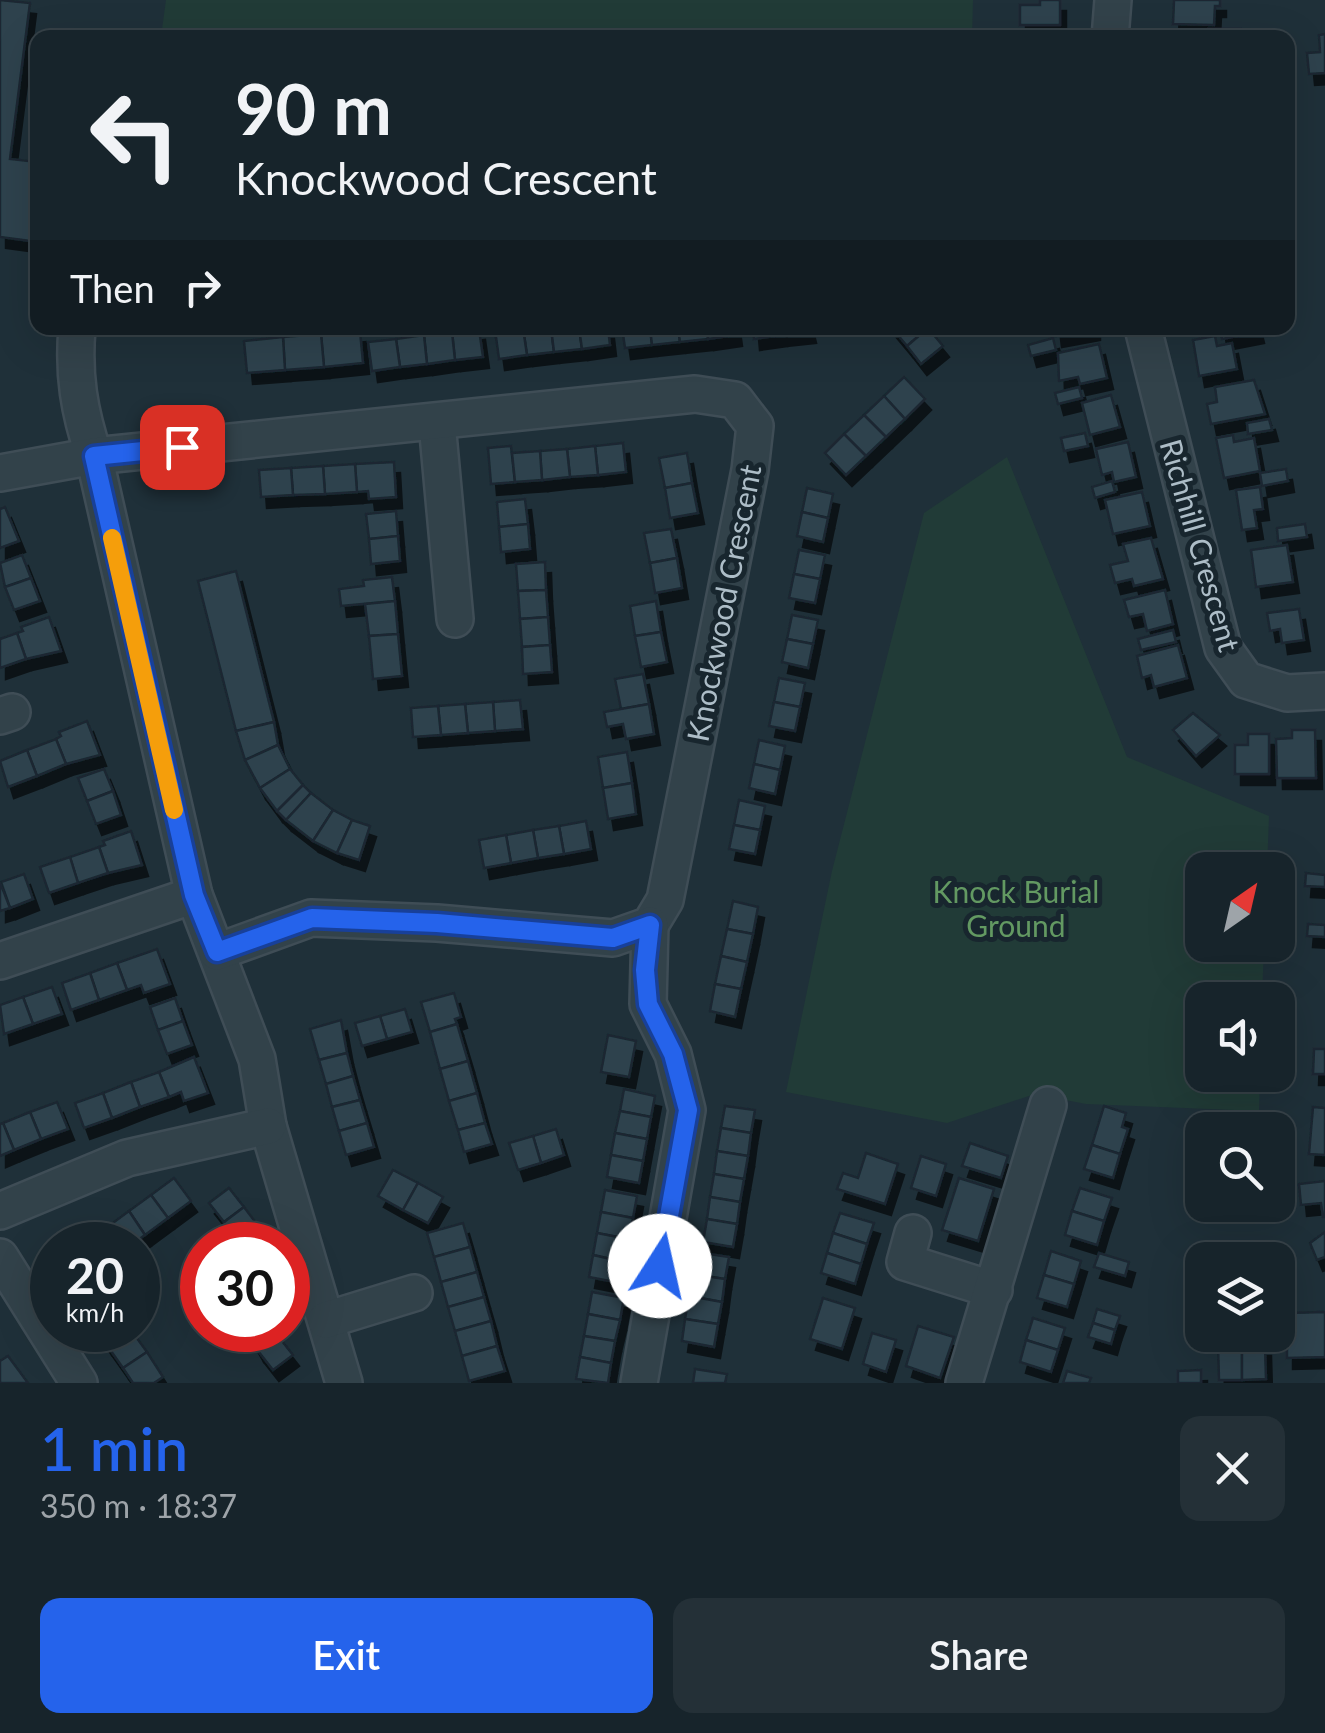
<!DOCTYPE html>
<meta charset="utf-8">
<style>
:root{--surface:#17242b;--page:#243037;--text:#f1f3f6;--muted:#9ea4a9;--line:#364147;--accent:#2563eb}
body{margin:0;font-family:Lato,sans-serif;background:var(--page);color:var(--text);height:100vh;display:flex;flex-direction:column;font-size:38px;white-space:nowrap}
*{box-sizing:border-box;margin:0}
p{font-size:32px;color:var(--muted)}
.icon{flex:none;width:55px;height:55px;fill:none;stroke:currentColor;stroke-width:2;stroke-linecap:round;stroke-linejoin:round}
.map{position:relative;height:1383px;overflow:hidden}
.details{display:flex;flex-direction:column;background:var(--surface);flex:1}
.details>*{flex:none}
.banner{position:absolute;left:30px;top:30px;width:1265px;height:305px;border-radius:20px;box-shadow:0 10px 40px #0002,0 0 0 2px var(--line);background:#17242b;color:var(--text);overflow:hidden}
.needle{width:65px;rotate:34deg}
.buttons{position:absolute;left:1185px;top:852px;display:grid;gap:20px}
.buttons a{display:grid;place-items:center;width:110px;height:110px;border-radius:20px;background:var(--surface);box-shadow:0 10px 40px #0002,0 0 0 2px var(--line);font-size:50px}
.speed{position:absolute;left:30px;top:1222px;display:flex;gap:20px;font-size:50px;font-weight:700;text-align:center}
.speed>*{display:grid;place-content:center;width:130px;height:130px;border-radius:50%;background:var(--surface);box-shadow:0 10px 40px #0002,0 0 0 2px var(--line);line-height:1}
.speed small{font-size:25px;font-weight:400}
.speed .limit{border:15px solid #d22;background:#fff;color:#111}
.pin{position:absolute;display:grid;place-items:center;width:85px;height:85px;color:#fff;margin:-42px;border-radius:20px;box-shadow:0 5px 15px #0006}
.me{position:absolute;width:110px;margin:-55px;rotate:10deg;stroke-linejoin:round;filter:drop-shadow(0 0 8px #0008)}
.turn{display:flex;align-items:center;gap:35px;height:210px;padding:0 40px;font-size:45px}
.turn .icon{width:130px;height:130px;stroke-width:2.5}
.turn b{display:block;font-size:70px;line-height:85px}
.then{display:flex;align-items:center;height:95px;padding:0 40px;background:#0003;gap:20px;font-size:38px}
.round{display:grid;place-items:center;flex:none;width:105px;height:105px;border-radius:20px;background:var(--page)}
.overview{display:flex;align-items:center;justify-content:space-between;height:170px;padding:0 40px}
h1{font-size:60px;font-weight:600;line-height:75px;color:var(--accent)}
.action{display:flex;gap:20px;margin-top:auto;padding:20px 40px}
.action a{flex:1;height:115px;border-radius:20px;background:var(--accent);color:#fff;font-size:40px;font-weight:600;line-height:115px;text-align:center}
.action a+a{background:var(--page);color:var(--text)}
.map>svg:first-child{display:block}
.green{fill:#213b37}
.building{fill:#2d434e;stroke:#1a2830;stroke-width:2.5;filter:url(#shadow)}
.lines{fill:none;stroke-linecap:round;stroke-linejoin:round}
.minor-casing{stroke:#3f4d56;stroke-width:40}
.minor{stroke:#32424a;stroke-width:35}
.route-casing{stroke:#184099;stroke-width:25}
.route{stroke:#2563eb;stroke-width:18}
.slow{stroke:#f59e0b;stroke-width:18}
.labels{text-anchor:middle;dominant-baseline:central;stroke-width:10;stroke-linejoin:round;paint-order:stroke}
.street-label{font-size:30px;fill:#adbdc7;stroke:#18262e}
.park-label{font-size:30px;fill:#639962;stroke:#18262e}
</style>
<div class="map">
<svg width="1325" height="1383" viewBox="0 0 1325 1383">
<defs>
<filter id="shadow"><feDropShadow dx="6" dy="11" stdDeviation="0" flood-color="#0009"/></filter>
</defs>
<rect width="100%" height="100%" fill="#1f3039"/>
<g class="green">
<polygon points="166,0 973,0 972,37 161,37"/>
<polygon points="1007,457 1127,757 1269,816 1267,870 1202,870 1202,945 1264,945 1262,1000 1202,1000 1202,1075 1260,1075 1259,1111 1086,1104 1035,1094 947,1123 786,1092 832,871 924,513"/>
</g>
<g class="building">
<polygon points="0,0 30,3 10,159 38,162 38,242 0,237"/>
<polygon points="1040,0 1060,0 1060,25 1020,25 1020,5 1040,5"/>
<polygon points="1174,0 1220,0 1220,6 1215,6 1214,25 1173,24"/>
<polygon points="1208,29 1240,29 1239,38 1207,38"/>
<polygon points="1325,34 1325,73 1309,74 1307,53 1320,52 1319,35"/>
<polygon points="523,328 551,328 554,352 527,355"/>
<polygon points="523,328 527,355 499,359 495,330"/>
<polygon points="551,328 579,328 582,349 554,352"/>
<polygon points="579,328 608,328 610,345 582,349"/>
<polygon points="622,328 650,328 652,345 625,348"/>
<polygon points="650,328 678,328 680,342 652,345"/>
<polygon points="678,328 707,328 708,339 680,342"/>
<polygon points="707,328 735,328 736,335 708,339"/>
<polygon points="753,328 781,328 782,335 754,339"/>
<polygon points="781,328 809,328 810,332 782,335"/>
<polygon points="892,328 928,328 907,346"/>
<polygon points="928,328 943,346 921,364 907,346"/>
<polygon points="1055,328 1094,328 1094,329 1056,336"/>
<polygon points="1220,328 1257,328 1258,332 1222,339"/>
<polygon points="479,329 483,357 455,360 452,332"/>
<polygon points="360,331 363,363 324,367 321,334"/>
<polygon points="452,332 455,360 427,364 424,335"/>
<polygon points="321,334 324,367 285,370 283,337"/>
<polygon points="424,335 427,364 400,367 396,339"/>
<polygon points="1215,336 1217,346 1232,343 1237,369 1199,376 1193,340"/>
<polygon points="283,337 285,370 247,373 244,341"/>
<polygon points="1053,338 1056,350 1031,356 1028,345"/>
<polygon points="396,339 400,367 372,371 368,342"/>
<polygon points="1099,344 1107,378 1080,384 1078,377 1059,381 1058,353"/>
<polygon points="904,377 925,399 905,419 884,396"/>
<polygon points="1254,380 1265,414 1211,424 1207,404 1217,402 1215,387"/>
<polygon points="1079,387 1082,398 1058,404 1055,393"/>
<polygon points="1111,395 1120,427 1090,435 1082,403"/>
<polygon points="884,396 905,419 886,437 864,415"/>
<polygon points="864,415 886,437 866,456 844,434"/>
<polygon points="1269,419 1272,430 1248,434 1247,423"/>
<polygon points="1085,433 1088,446 1064,451 1061,438"/>
<polygon points="844,434 866,456 846,475 825,453"/>
<polygon points="1233,435 1234,442 1254,438 1260,471 1224,478 1216,438"/>
<polygon points="1128,442 1136,477 1114,482 1112,472 1102,475 1096,449"/>
<polygon points="623,443 626,472 598,475 595,446"/>
<polygon points="511,446 515,482 491,484 488,448"/>
<polygon points="595,446 598,475 570,477 567,449"/>
<polygon points="567,449 570,477 542,480 540,451"/>
<polygon points="540,451 542,480 515,482 512,453"/>
<polygon points="687,453 692,483 665,488 659,458"/>
<polygon points="394,462 396,497 369,499 368,491 357,492 355,464"/>
<polygon points="355,464 357,492 325,494 323,466"/>
<polygon points="323,466 325,494 293,495 291,468"/>
<polygon points="291,468 293,495 261,497 259,470"/>
<polygon points="1286,469 1288,481 1262,486 1260,473"/>
<polygon points="1112,481 1115,492 1095,498 1092,487"/>
<polygon points="692,483 698,513 670,518 665,488"/>
<polygon points="1260,487 1263,509 1254,510 1257,528 1242,530 1236,490"/>
<polygon points="807,488 833,494 828,518 802,512"/>
<polygon points="1142,492 1150,526 1113,534 1105,500"/>
<polygon points="525,499 528,524 499,527 497,502"/>
<polygon points="5,507 19,541 0,548 0,509"/>
<polygon points="396,511 398,536 369,539 366,514"/>
<polygon points="802,512 828,518 823,542 797,536"/>
<polygon points="528,524 530,549 501,552 499,527"/>
<polygon points="1305,524 1307,537 1278,541 1277,528"/>
<polygon points="671,529 677,558 650,563 644,533"/>
<polygon points="398,536 400,561 371,564 369,539"/>
<polygon points="1151,538 1163,579 1134,586 1132,579 1115,583 1110,565 1128,561 1123,544"/>
<polygon points="1287,545 1293,582 1256,587 1251,550"/>
<polygon points="799,550 825,555 820,579 794,574"/>
<polygon points="22,555 31,578 5,587 0,563"/>
<polygon points="677,558 682,588 655,593 650,563"/>
<polygon points="545,562 546,590 518,591 516,564"/>
<polygon points="236,571 274,722 236,731 198,581"/>
<polygon points="794,574 820,579 815,603 789,598"/>
<polygon points="392,577 395,601 341,606 339,589 364,586 363,580"/>
<polygon points="31,578 40,601 14,610 5,587"/>
<polygon points="546,590 548,617 520,619 518,591"/>
<polygon points="1165,590 1173,624 1147,631 1143,614 1129,617 1124,600"/>
<polygon points="395,601 398,634 369,636 365,604"/>
<polygon points="656,601 661,632 635,636 630,606"/>
<polygon points="1299,609 1304,640 1282,643 1280,629 1270,631 1267,613"/>
<polygon points="792,615 818,620 813,644 787,639"/>
<polygon points="49,617 61,651 26,659 17,633 23,631 21,627"/>
<polygon points="548,617 550,645 522,647 520,619"/>
<polygon points="1173,630 1176,642 1141,650 1138,639"/>
<polygon points="661,632 667,662 641,667 635,636"/>
<polygon points="17,633 26,659 0,668 0,639"/>
<polygon points="398,634 402,676 373,679 369,636"/>
<polygon points="787,639 813,644 808,668 782,662"/>
<polygon points="550,645 552,672 523,674 522,647"/>
<polygon points="1178,645 1187,678 1154,687 1151,675 1142,678 1137,656"/>
<polygon points="643,674 649,704 621,709 615,679"/>
<polygon points="779,678 805,683 800,707 774,702"/>
<polygon points="520,700 523,729 495,731 493,702"/>
<polygon points="493,702 495,731 468,733 465,704"/>
<polygon points="774,702 800,707 795,731 769,726"/>
<polygon points="465,704 468,733 441,735 438,706"/>
<polygon points="649,704 654,734 626,739 623,724 607,727 604,712"/>
<polygon points="438,706 441,735 413,737 411,708"/>
<polygon points="1193,713 1220,735 1196,756 1173,730"/>
<polygon points="87,721 100,755 66,764 56,739 61,736 59,732"/>
<polygon points="274,722 278,745 245,760 236,731"/>
<polygon points="1292,730 1315,730 1316,778 1277,778 1276,739 1292,738"/>
<polygon points="1248,734 1269,734 1269,774 1235,774 1235,745 1248,745"/>
<polygon points="56,739 66,764 37,776 27,750"/>
<polygon points="759,740 785,746 780,770 754,764"/>
<polygon points="278,745 290,769 260,788 245,760"/>
<polygon points="27,750 37,776 8,787 0,761"/>
<polygon points="627,752 632,783 603,788 598,757"/>
<polygon points="754,764 780,770 775,794 749,788"/>
<polygon points="104,769 113,791 87,801 78,778"/>
<polygon points="290,769 303,785 277,811 260,788"/>
<polygon points="632,783 636,814 608,819 603,788"/>
<polygon points="303,785 311,793 286,820 277,811"/>
<polygon points="113,791 121,815 96,824 87,801"/>
<polygon points="311,793 333,810 313,841 286,820"/>
<polygon points="739,800 765,806 760,830 734,825"/>
<polygon points="333,810 352,820 337,853 313,841"/>
<polygon points="352,820 370,826 359,860 337,853"/>
<polygon points="586,821 591,849 564,854 559,826"/>
<polygon points="734,825 760,830 755,854 729,849"/>
<polygon points="559,826 564,854 538,858 533,830"/>
<polygon points="533,830 538,858 511,863 506,835"/>
<polygon points="131,831 142,865 108,873 99,847 105,845 103,841"/>
<polygon points="506,835 511,863 484,868 479,840"/>
<polygon points="99,847 108,873 78,883 70,857"/>
<polygon points="70,857 78,883 49,893 40,867"/>
<polygon points="1306,873 1325,875 1325,887 1305,886"/>
<polygon points="24,874 33,899 10,908 1,882"/>
<polygon points="0,882 10,908 0,911"/>
<polygon points="733,901 758,907 753,934 727,929"/>
<polygon points="1308,924 1325,925 1325,937 1307,936"/>
<polygon points="727,929 753,934 747,962 721,956"/>
<polygon points="157,949 170,984 144,993 141,985 127,990 117,963"/>
<polygon points="721,956 747,962 741,989 715,984"/>
<polygon points="117,963 127,990 99,1000 90,973"/>
<polygon points="90,973 99,1000 71,1010 62,983"/>
<polygon points="715,984 741,989 735,1017 710,1011"/>
<polygon points="52,987 62,1014 33,1024 23,997"/>
<polygon points="454,993 461,1017 455,1019 457,1024 430,1032 421,1002"/>
<polygon points="23,997 33,1024 4,1034 0,1005"/>
<polygon points="175,998 183,1021 158,1030 150,1007"/>
<polygon points="405,1009 412,1032 387,1039 380,1016"/>
<polygon points="380,1016 387,1039 362,1046 355,1023"/>
<polygon points="341,1020 347,1053 319,1060 310,1029"/>
<polygon points="183,1021 192,1045 167,1054 158,1030"/>
<polygon points="457,1024 468,1061 440,1069 430,1032"/>
<polygon points="608,1035 636,1041 629,1077 601,1072"/>
<polygon points="1314,1049 1325,1049 1325,1074 1313,1074"/>
<polygon points="347,1053 353,1076 326,1084 319,1060"/>
<polygon points="194,1057 208,1093 184,1101 181,1092 169,1097 159,1072"/>
<polygon points="468,1061 477,1093 449,1101 440,1069"/>
<polygon points="159,1072 169,1097 140,1107 131,1082"/>
<polygon points="353,1076 360,1100 332,1107 326,1084"/>
<polygon points="131,1082 140,1107 112,1118 103,1093"/>
<polygon points="624,1089 655,1096 651,1117 620,1111"/>
<polygon points="103,1093 112,1118 84,1128 75,1103"/>
<polygon points="477,1093 485,1123 458,1130 449,1101"/>
<polygon points="360,1100 367,1123 339,1131 332,1107"/>
<polygon points="57,1102 68,1129 41,1139 30,1112"/>
<polygon points="725,1106 755,1110 751,1133 721,1128"/>
<polygon points="1104,1106 1126,1113 1122,1127 1128,1129 1120,1154 1092,1145"/>
<polygon points="1313,1107 1325,1108 1325,1155 1309,1154"/>
<polygon points="620,1111 651,1117 647,1139 615,1133"/>
<polygon points="30,1112 41,1139 14,1150 3,1123"/>
<polygon points="3,1123 14,1150 0,1156 0,1124"/>
<polygon points="367,1123 374,1147 346,1155 339,1131"/>
<polygon points="485,1123 492,1144 464,1152 458,1130"/>
<polygon points="721,1128 751,1133 748,1156 717,1151"/>
<polygon points="556,1129 564,1155 541,1163 533,1136"/>
<polygon points="615,1133 647,1139 643,1161 611,1155"/>
<polygon points="533,1136 541,1163 518,1170 509,1143"/>
<polygon points="970,1143 1008,1156 1001,1178 962,1166"/>
<polygon points="1092,1145 1120,1154 1113,1178 1084,1169"/>
<polygon points="717,1151 748,1156 744,1179 714,1174"/>
<polygon points="866,1153 898,1164 885,1204 837,1189 843,1173 858,1178"/>
<polygon points="611,1155 643,1161 639,1183 607,1177"/>
<polygon points="921,1156 946,1164 936,1196 911,1188"/>
<polygon points="393,1170 418,1183 403,1210 378,1196"/>
<polygon points="714,1174 744,1179 740,1202 710,1197"/>
<polygon points="174,1178 191,1201 168,1218 151,1195"/>
<polygon points="959,1178 994,1189 978,1241 942,1230"/>
<polygon points="1325,1181 1325,1217 1323,1217 1321,1203 1301,1205 1299,1184"/>
<polygon points="418,1183 443,1197 428,1223 403,1210"/>
<polygon points="229,1188 244,1207 224,1222 209,1203"/>
<polygon points="1080,1188 1112,1198 1104,1221 1072,1211"/>
<polygon points="605,1190 637,1196 633,1218 601,1212"/>
<polygon points="151,1195 168,1218 145,1235 129,1211"/>
<polygon points="710,1197 740,1202 737,1224 707,1219"/>
<polygon points="244,1207 259,1227 239,1241 224,1222"/>
<polygon points="129,1211 145,1235 131,1245 118,1245 106,1228"/>
<polygon points="1072,1211 1104,1221 1097,1245 1065,1235"/>
<polygon points="601,1212 633,1218 628,1239 597,1233"/>
<polygon points="840,1213 874,1223 867,1244 833,1233"/>
<polygon points="707,1219 737,1224 733,1247 703,1242"/>
<polygon points="463,1223 470,1247 434,1257 427,1233"/>
<polygon points="106,1228 118,1245 83,1245"/>
<polygon points="1325,1232 1325,1257 1317,1260 1310,1243"/>
<polygon points="597,1233 628,1239 624,1262 593,1255"/>
<polygon points="833,1233 867,1244 861,1264 827,1253"/>
<polygon points="470,1247 477,1272 441,1282 434,1257"/>
<polygon points="1051,1251 1081,1261 1074,1284 1044,1275"/>
<polygon points="696,1252 729,1257 725,1279 692,1274"/>
<polygon points="827,1253 861,1264 855,1284 821,1273"/>
<polygon points="1099,1253 1129,1262 1125,1276 1094,1267"/>
<polygon points="593,1255 624,1262 620,1283 589,1277"/>
<polygon points="477,1272 484,1297 448,1307 441,1282"/>
<polygon points="692,1274 725,1279 722,1302 689,1296"/>
<polygon points="1044,1275 1074,1284 1067,1307 1037,1298"/>
<polygon points="592,1292 624,1298 620,1320 588,1314"/>
<polygon points="689,1296 722,1302 718,1324 685,1319"/>
<polygon points="484,1297 491,1321 455,1331 448,1307"/>
<polygon points="823,1298 855,1308 842,1349 810,1339"/>
<polygon points="1097,1309 1120,1316 1115,1330 1093,1323"/>
<polygon points="1325,1312 1325,1357 1287,1358 1287,1313"/>
<polygon points="588,1314 620,1320 615,1341 584,1336"/>
<polygon points="1033,1318 1065,1328 1058,1350 1026,1340"/>
<polygon points="685,1319 718,1324 714,1347 682,1341"/>
<polygon points="491,1321 497,1346 462,1356 455,1331"/>
<polygon points="1093,1323 1115,1330 1111,1344 1088,1337"/>
<polygon points="918,1326 954,1337 940,1378 906,1366"/>
<polygon points="96,1330 126,1330 106,1344"/>
<polygon points="126,1330 131,1330 147,1352 123,1368 106,1344"/>
<polygon points="246,1330 273,1330 278,1336 258,1351"/>
<polygon points="872,1333 896,1340 886,1372 863,1364"/>
<polygon points="278,1336 293,1355 273,1370 258,1351"/>
<polygon points="584,1336 615,1341 611,1363 580,1357"/>
<polygon points="1026,1340 1058,1350 1051,1372 1020,1362"/>
<polygon points="1218,1345 1242,1345 1242,1380 1219,1380"/>
<polygon points="1242,1345 1265,1345 1266,1379 1242,1380"/>
<polygon points="497,1346 505,1371 469,1381 462,1356"/>
<polygon points="147,1352 163,1377 154,1383 133,1383 123,1368"/>
<polygon points="8,1356 28,1383 0,1383 0,1361"/>
<polygon points="580,1357 611,1363 608,1383 576,1379"/>
<polygon points="695,1369 727,1374 725,1383 693,1383"/>
<polygon points="1201,1370 1201,1383 1178,1383 1178,1371"/>
<polygon points="1067,1371 1091,1378 1089,1383 1063,1383"/>
</g>
<g class="lines">
<g class="minor-casing">
<g id="minor">
<polyline points="1110,38 1113,0"/>
<path d="M77,328C73,375 79,411 94,456L194,895L257,1059L268,1126L344,1383"/>
<polyline points="1143,328 1223,648 1246,680 1287,693 1325,691"/>
<polyline points="437,423 455,619"/>
<polyline points="0,473 94,456 695,394 735,400 755,426 750,470 665,900 650,925 613,938 437,923 311,918 217,952"/>
<polyline points="0,716 12,712"/>
<polyline points="0,961 194,895"/>
<polyline points="0,1211 127,1158 268,1126"/>
<polyline points="913,1233 905,1262 994,1290"/>
<polyline points="0,1257 79,1383"/>
<polyline points="326,1320 414,1293"/>
<polyline points="639,1383 687,1110 673,1054 648,1004 650,925"/>
<polyline points="964,1383 1048,1105"/>
</g>
</g>
<use href="#minor" class="minor"/>
</g>
<g class="lines">
<g class="route-casing">
<polyline id="route" points="182,447 94,456 194,895 217,952 312,918 437,923 613,938 650,925 645,970 648,1004 673,1054 688,1110 660,1266"/>
</g>
<use href="#route" class="route"/>
<polyline class="slow" points="112,538 174,810"/>
</g>
<g class="labels">
<g class="street-label">
<text transform="translate(1201 545) rotate(74)">Richhill Crescent</text>
<text transform="translate(723 603) rotate(-79)">Knockwood Crescent</text>
</g>
<g class="park-label">
<text x="1016" y="891">Knock Burial<tspan x="1016" dy="34">Ground</tspan></text>
</g>
</g>
</svg>
<div class="buttons">
<a><svg class="needle" viewBox="-14 -14 28 28"><path d="M0-13l5 13h-10z" fill="#e53935"/><path d="M0 13l5-13h-10z" fill="#9ea4a9"/></svg></a>
<a><svg class="icon" aria-label="sound" viewBox="0 0 24 24"><path d="M4 9h4l5-4v14l-5-4H4zM17 9q2 3 0 6"/></svg></a>
<a><svg class="icon" aria-label="search" viewBox="0 0 24 24"><circle cx="10" cy="10" r="6"/><path d="M15 15l6 6"/></svg></a>
<a><svg class="icon" aria-label="layers" viewBox="0 0 24 24"><path d="M12 4l9 5-9 5-9-5zM3 14l9 5 9-5"/></svg></a>
</div>
<div class="speed"><div>20<small>km/h</small></div><div class="limit">30</div></div>
<div class="pin" style="left:182px;top:447px;background:#d93025"><svg class="icon" aria-label="arrive" viewBox="0 0 24 24"><path d="M6 21V4h12l-3 4 3 4H6"/></svg></div>
<svg class="me" style="left:660px;top:1266px" viewBox="-20 -20 40 40"><circle r="19" fill="#fff"/><path d="M0-13L10 11 0 6-10 11z" fill="#2563eb"/></svg>
<div class="banner">
<div class="turn"><svg class="icon" aria-label="left" viewBox="0 0 24 24"><path d="M17 20v-9H6M10 6l-5 5 5 5"/></svg><div><b>90 m</b>Knockwood Crescent</div></div>
<div class="then">Then<svg class="icon" aria-label="right" viewBox="0 0 24 24"><path d="M7 20v-9h11M14 6l5 5-5 5"/></svg></div>
</div>
</div>
<section class="details">
<div class="overview"><div><h1>1 min</h1><p>350 m · 18:37</p></div><a class="round"><svg class="icon" aria-label="close" viewBox="0 0 24 24"><path d="M6 6l12 12M18 6L6 18"/></svg></a></div>
<div class="action"><a>Exit</a><a>Share</a></div>
</section>
